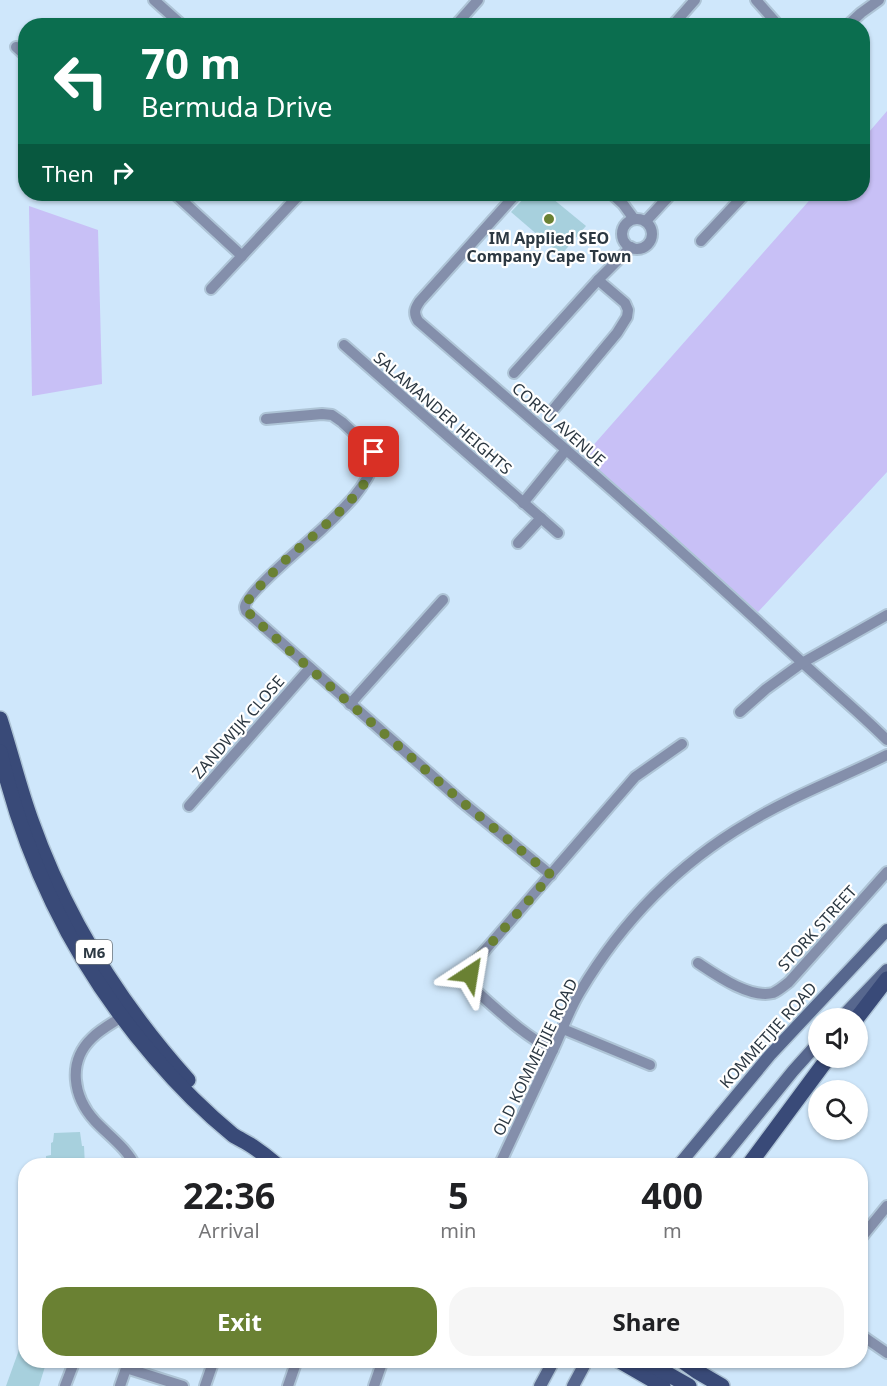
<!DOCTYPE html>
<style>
:root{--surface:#fff;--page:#f6f6f6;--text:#202124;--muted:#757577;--accent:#6a8133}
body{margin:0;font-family:"Noto Sans",sans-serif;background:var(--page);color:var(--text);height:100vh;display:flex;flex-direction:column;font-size:22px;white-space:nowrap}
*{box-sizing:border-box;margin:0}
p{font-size:20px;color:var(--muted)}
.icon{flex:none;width:33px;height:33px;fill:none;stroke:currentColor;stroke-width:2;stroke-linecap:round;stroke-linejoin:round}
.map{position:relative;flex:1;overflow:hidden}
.drawer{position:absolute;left:18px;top:1158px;width:850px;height:210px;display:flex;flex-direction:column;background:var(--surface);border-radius:24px;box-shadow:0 2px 4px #0004}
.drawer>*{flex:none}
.guide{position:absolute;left:18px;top:18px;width:852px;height:183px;border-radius:24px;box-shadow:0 2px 4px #0004;background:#0b6e4f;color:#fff;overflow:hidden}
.controls{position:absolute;left:808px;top:1008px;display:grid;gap:12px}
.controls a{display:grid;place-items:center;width:60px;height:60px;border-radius:50%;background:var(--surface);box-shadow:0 2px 4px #0004;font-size:30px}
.pin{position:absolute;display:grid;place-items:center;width:51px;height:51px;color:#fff;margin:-26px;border-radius:12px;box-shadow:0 3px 9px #0006}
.me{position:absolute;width:66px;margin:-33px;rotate:33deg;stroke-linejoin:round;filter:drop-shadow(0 0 4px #0008)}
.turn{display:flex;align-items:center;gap:21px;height:126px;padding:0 24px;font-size:27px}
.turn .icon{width:78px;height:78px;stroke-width:2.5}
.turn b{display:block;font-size:42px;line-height:51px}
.then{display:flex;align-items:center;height:57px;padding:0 24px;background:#0003;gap:12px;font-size:22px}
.eta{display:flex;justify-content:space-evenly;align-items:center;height:102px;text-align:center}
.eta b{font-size:36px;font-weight:700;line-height:42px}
.button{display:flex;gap:12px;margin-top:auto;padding:12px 24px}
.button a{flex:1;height:69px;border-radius:24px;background:var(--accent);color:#fff;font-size:24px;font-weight:700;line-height:69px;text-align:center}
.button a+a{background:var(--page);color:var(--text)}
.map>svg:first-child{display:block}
.green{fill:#c8c0f6}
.building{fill:#a7d0dd}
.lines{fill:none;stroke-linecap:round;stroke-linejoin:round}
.street-casing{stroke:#aec4d6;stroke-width:14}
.secondary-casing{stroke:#aec4d6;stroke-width:15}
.primary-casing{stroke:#aec4d6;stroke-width:18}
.street{stroke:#848fab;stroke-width:10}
.secondary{stroke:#57678e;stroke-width:12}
.primary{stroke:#394a78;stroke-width:15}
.route{stroke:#6a8133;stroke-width:10;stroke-dasharray:0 18}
.poi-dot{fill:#6a8133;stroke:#fff;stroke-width:2}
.labels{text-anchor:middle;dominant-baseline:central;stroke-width:4.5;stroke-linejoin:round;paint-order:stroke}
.shield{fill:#fff;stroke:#6b747b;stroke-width:1.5}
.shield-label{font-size:15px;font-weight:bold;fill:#2c3842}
.poi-label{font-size:16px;font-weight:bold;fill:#2c3842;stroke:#fff}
.street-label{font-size:16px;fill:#2c3842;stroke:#fff}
</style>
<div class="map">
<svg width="887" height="1386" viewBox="0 0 887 1386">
<rect width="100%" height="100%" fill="#cfe7fb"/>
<g class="green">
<polygon points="887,111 887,472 758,612 582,458 815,194 862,194 863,139"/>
<polygon points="29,206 98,230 102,384 32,396"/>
</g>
<g class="building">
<polygon points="528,194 547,194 586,226 561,255 511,212"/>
<polygon points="80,1132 82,1146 84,1146 85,1166 46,1166 46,1156 51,1155 51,1143 53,1142 54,1133"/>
<polygon points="24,1336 26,1360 47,1360 39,1386 6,1386"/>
</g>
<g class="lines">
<g class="street-casing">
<g id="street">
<polyline points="154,0 183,26"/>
<polyline points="756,0 779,26"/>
<polyline points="455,26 478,0"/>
<polyline points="672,26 695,0"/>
<polyline points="847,26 861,13 879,0"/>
<polyline points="16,47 26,56"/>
<polyline points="175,194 242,256"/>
<path d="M516,194L420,301C415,308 413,313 418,321C544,430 671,540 793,654C824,683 857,710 887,740"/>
<polyline points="612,194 623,204 634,219"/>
<circle cx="637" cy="234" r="15"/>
<polyline points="646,221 671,194"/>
<polyline points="701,241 745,194"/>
<polyline points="211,289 300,194"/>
<polyline points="344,345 558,533"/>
<polyline points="514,373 598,280 631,247"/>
<polyline points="552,411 617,333 627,317 628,310 625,303 598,280"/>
<path d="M266,419L322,414L332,415L342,422L372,450L376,458C371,474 363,486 353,498C343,509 331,521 320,531C308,542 245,594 245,607C245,609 246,610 246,611L461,801L551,875"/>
<polyline points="523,503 566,450"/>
<polyline points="518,543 541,518"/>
<polyline points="350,704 443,600"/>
<polyline points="740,712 766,689 802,663 887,615"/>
<polyline points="189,806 310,668"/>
<path d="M698,963C716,975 750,999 773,993C778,991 784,986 789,982L887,872"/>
<path d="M126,1014C115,1022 102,1028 92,1038C67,1062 73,1097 95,1121C108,1135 127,1148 135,1166"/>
<polyline points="563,1029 650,1065"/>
<path d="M553,1050C523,1035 499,1011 474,989C468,979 470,973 474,963L635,777L682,744"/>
<path d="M499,1166C517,1127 535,1088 553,1050C562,1031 569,1010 580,992C621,923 678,864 748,823C792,796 841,778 887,755"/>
<polyline points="861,1238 887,1206"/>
<polyline points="861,1335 887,1353"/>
<polyline points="126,1368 183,1386"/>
<polyline points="65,1386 75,1360"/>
<polyline points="120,1386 129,1360"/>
<polyline points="205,1386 214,1360"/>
<polyline points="288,1386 297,1360"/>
<polyline points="374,1386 383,1360"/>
</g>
</g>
<g class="secondary-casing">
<g id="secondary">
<polyline points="841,1018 887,970"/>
<polyline points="678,1166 770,1055 887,930"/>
<polyline points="716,1166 793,1071 819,1042"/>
<polyline points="540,1386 554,1360"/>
<polyline points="573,1386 587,1360"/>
</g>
</g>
<g class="primary-casing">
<g id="primary">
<path d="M0,719C11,753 19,787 31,820C65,916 120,1004 188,1080"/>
<path d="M0,752C27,867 77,968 155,1058C178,1085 205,1112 233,1135C239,1139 246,1142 252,1146C261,1152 270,1159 278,1166"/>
<polyline points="857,1018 887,979"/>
<polyline points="748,1166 828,1058"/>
<polyline points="618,1360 663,1386"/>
<polyline points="643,1360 689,1386"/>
<polyline points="681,1360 698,1372 722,1386"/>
</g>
</g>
<use href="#street" class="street"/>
<use href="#secondary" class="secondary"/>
<use href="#primary" class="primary"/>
</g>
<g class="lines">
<path class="route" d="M374,452C386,477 314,535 297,550C286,559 276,569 267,579C259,587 247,598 245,609L257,621L292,653L461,801L551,875L474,963L470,974"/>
</g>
<circle class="poi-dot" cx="549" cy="219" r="6"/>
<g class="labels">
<rect class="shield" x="76" y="940" width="36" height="24" rx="4.5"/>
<g class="shield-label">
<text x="94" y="952">M6</text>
</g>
<g class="poi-label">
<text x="549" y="238">IM Applied SEO<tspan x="549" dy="18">Company Cape Town</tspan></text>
</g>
<g class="street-label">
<text transform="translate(443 413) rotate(41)">SALAMANDER HEIGHTS</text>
<text transform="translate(559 424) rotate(41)">CORFU AVENUE</text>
<text transform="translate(238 727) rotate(-49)">ZANDWIJK CLOSE</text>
<text transform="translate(817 928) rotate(-48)">STORK STREET</text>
<text transform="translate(768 1035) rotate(-48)">KOMMETJIE ROAD</text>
<text transform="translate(535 1057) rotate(-64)">OLD KOMMETJIE ROAD</text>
</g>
</g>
</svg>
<div class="controls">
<a><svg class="icon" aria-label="sound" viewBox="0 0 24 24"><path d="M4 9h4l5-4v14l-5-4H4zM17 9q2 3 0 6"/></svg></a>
<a><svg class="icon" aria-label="search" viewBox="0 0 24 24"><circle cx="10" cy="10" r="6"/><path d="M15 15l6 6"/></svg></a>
</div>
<div class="pin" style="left:374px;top:452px;background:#d93025"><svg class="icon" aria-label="arrive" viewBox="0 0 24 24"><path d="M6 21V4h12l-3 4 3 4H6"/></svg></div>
<svg class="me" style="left:470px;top:974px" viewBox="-20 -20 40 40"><path d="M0-17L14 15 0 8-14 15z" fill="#6a8133" stroke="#fff" stroke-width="4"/></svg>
<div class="guide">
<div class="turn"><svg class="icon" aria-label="left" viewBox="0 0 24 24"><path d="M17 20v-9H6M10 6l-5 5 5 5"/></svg><div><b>70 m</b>Bermuda Drive</div></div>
<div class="then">Then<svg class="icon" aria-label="right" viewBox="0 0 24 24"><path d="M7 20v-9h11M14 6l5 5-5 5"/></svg></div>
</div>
<section class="drawer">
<div class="eta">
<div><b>22:36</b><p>Arrival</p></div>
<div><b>5</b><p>min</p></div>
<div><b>400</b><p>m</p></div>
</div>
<div class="button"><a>Exit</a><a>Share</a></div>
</section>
</div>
